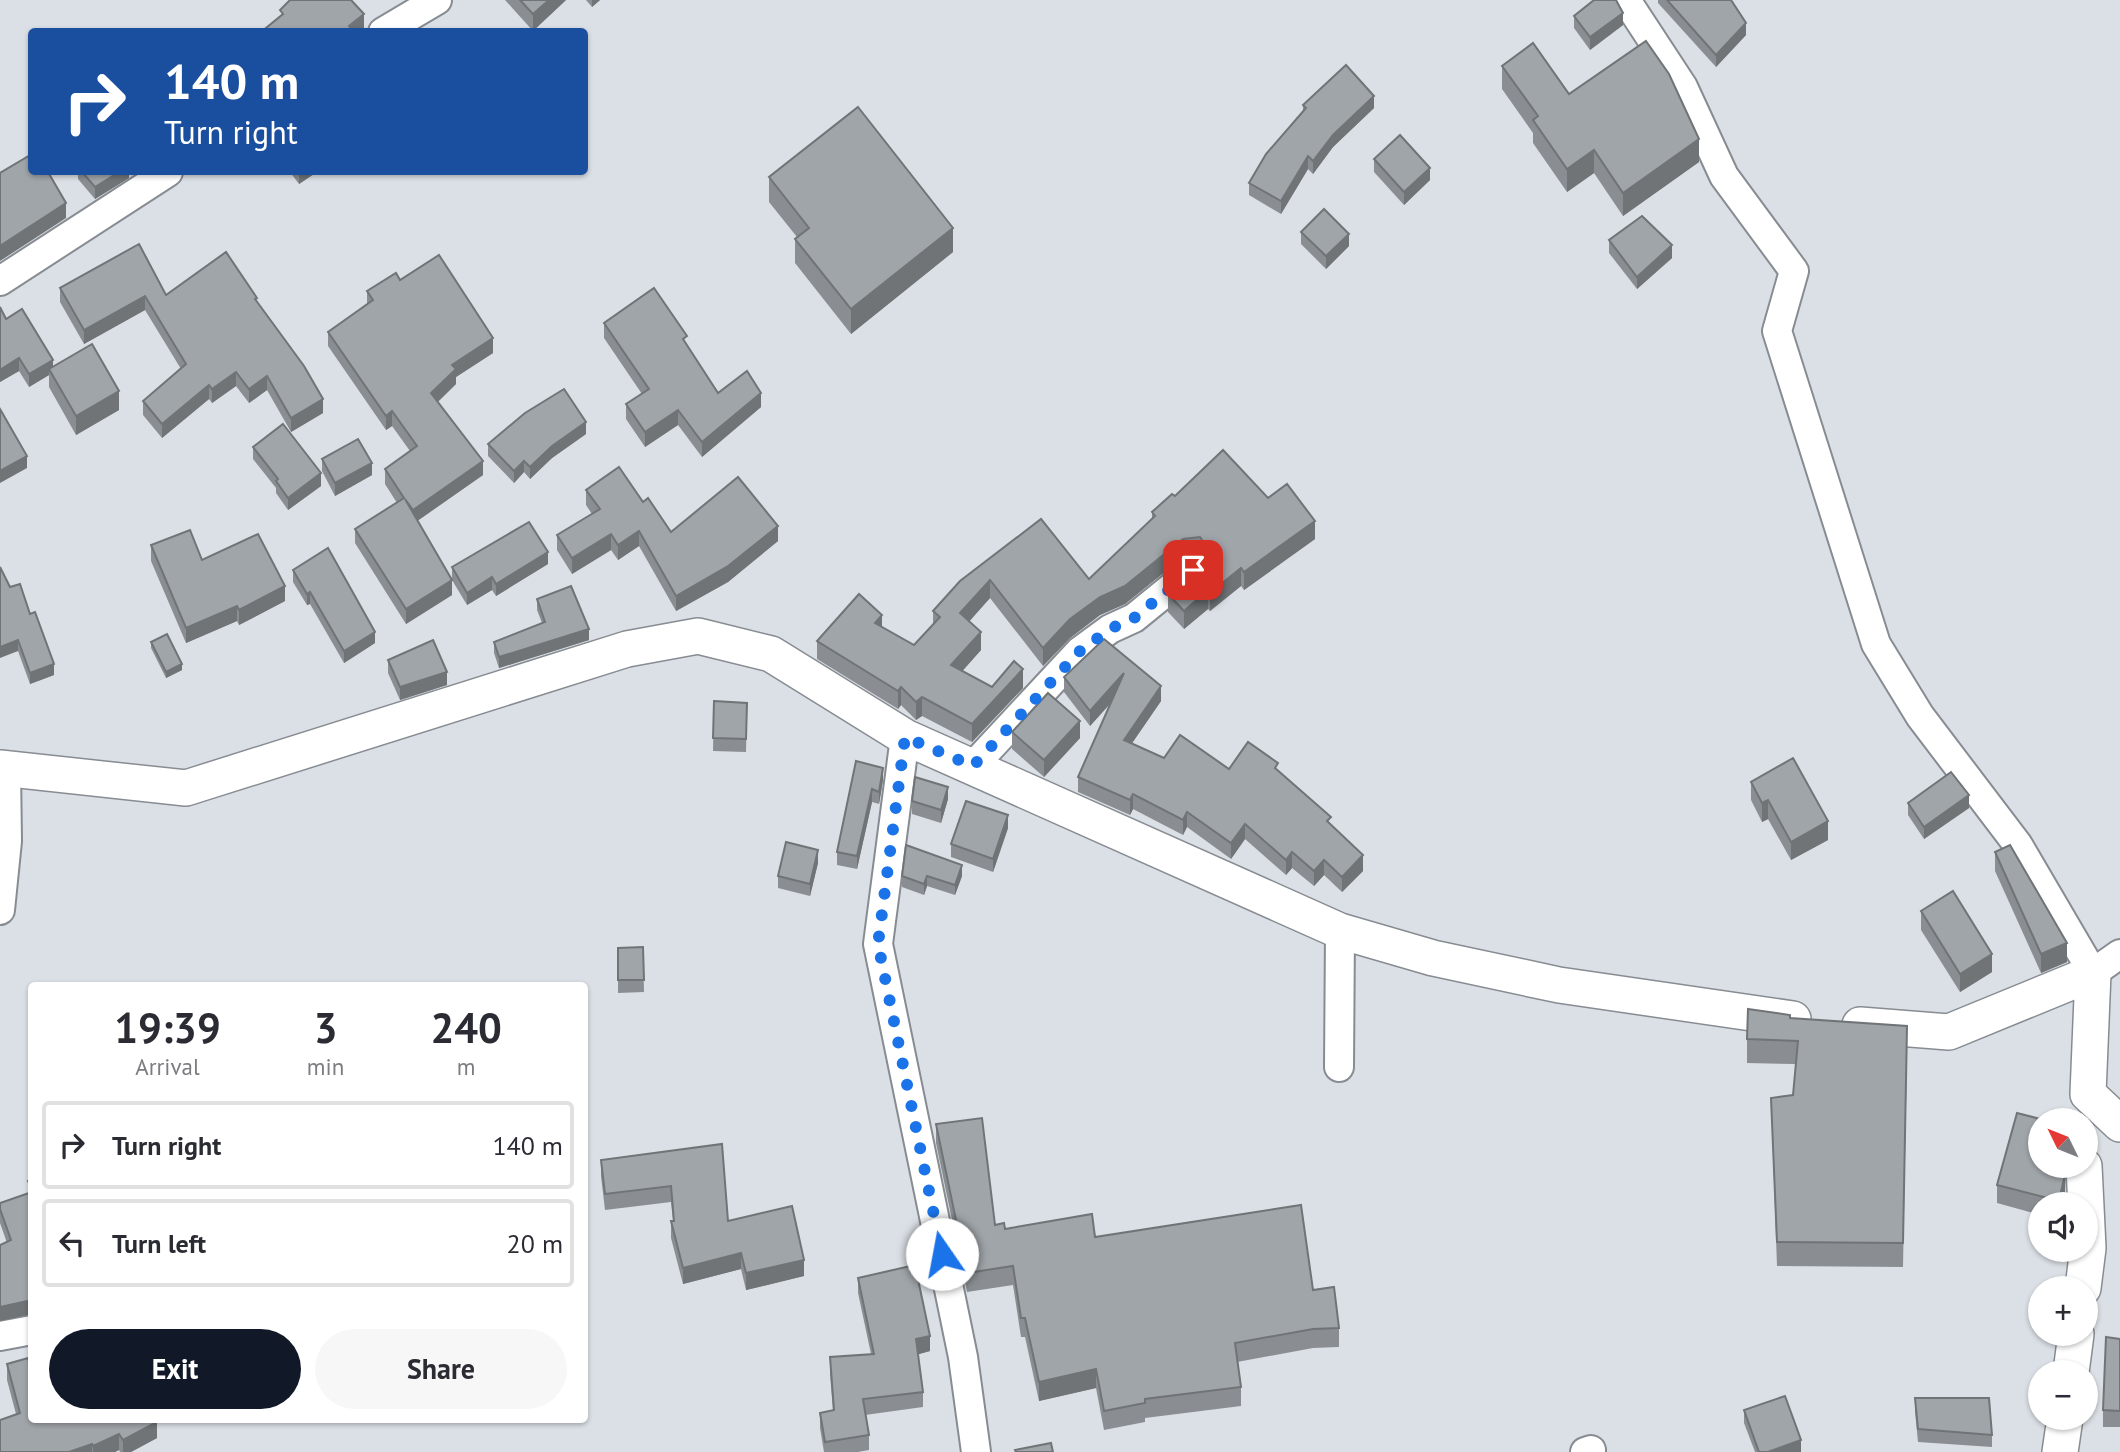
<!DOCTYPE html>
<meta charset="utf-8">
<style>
:root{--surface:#fff;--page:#f7f7f7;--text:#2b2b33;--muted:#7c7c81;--line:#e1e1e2;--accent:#111827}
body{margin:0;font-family:"PT Sans",sans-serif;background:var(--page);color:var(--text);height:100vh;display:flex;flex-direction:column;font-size:26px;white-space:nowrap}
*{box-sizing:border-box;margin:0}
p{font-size:23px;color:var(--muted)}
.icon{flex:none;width:38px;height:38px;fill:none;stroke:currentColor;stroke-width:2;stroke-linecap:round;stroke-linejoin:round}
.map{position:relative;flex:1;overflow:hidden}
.sheet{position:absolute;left:28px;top:982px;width:560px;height:441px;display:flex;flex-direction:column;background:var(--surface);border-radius:7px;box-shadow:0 2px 5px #0004}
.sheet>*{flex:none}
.guide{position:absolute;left:28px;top:28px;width:560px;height:147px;border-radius:7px;box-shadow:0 2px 5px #0004;background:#1a4fa0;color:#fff;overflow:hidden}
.needle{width:46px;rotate:313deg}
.tools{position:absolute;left:2028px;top:1108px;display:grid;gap:14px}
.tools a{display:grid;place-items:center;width:70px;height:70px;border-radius:50%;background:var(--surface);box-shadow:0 2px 5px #0004;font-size:35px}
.pin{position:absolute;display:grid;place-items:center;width:60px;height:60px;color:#fff;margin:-30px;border-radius:14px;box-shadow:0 4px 10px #0006}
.me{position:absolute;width:77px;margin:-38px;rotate:348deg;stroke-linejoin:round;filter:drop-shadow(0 0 5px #0008)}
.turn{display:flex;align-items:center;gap:24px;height:147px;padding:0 21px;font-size:32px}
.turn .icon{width:91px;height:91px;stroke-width:2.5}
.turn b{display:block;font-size:49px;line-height:60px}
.eta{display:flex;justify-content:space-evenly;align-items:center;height:119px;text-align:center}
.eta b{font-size:42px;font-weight:700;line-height:49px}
.action{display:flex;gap:14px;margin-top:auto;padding:14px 21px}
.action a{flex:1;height:80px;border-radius:42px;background:var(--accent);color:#fff;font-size:28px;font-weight:700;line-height:80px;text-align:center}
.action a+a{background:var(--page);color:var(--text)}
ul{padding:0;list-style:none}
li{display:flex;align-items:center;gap:21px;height:88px;margin:0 14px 10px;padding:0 7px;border:4px solid var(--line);border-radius:7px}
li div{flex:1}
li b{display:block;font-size:26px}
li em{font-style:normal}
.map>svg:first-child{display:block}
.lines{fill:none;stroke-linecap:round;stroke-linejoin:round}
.minor-casing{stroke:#878c92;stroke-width:32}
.tertiary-casing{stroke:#878c92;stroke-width:38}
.minor{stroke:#fff;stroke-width:28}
.tertiary{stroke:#fff;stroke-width:35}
.wall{fill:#8a8e92}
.shaded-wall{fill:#707477}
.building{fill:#a0a5aa;stroke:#707477;stroke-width:2}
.route{stroke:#1a73e8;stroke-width:12;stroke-dasharray:0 21.6}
</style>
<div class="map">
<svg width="2120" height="1452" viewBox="0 0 2120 1452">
<rect width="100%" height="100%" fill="#dbe0e6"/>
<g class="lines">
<g class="minor-casing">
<g id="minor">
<polyline points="1626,0 1683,87 1724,176 1794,271 1777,331 1876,644 1920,716 2018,845 2093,973 2120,954"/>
<polyline points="383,32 437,0"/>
<polyline points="0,281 168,172"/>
<polyline points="905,737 878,944 963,1357 976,1452"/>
<polyline points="973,766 1080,651 1110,629 1134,618 1193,570"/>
<polyline points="0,910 7,841 6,769"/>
<polyline points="1339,1067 1340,931"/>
<polyline points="0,1336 32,1330"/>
<polyline points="1585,1452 1591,1450"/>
</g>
</g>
<g class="tertiary-casing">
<g id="tertiary">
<polyline points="0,768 186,788 627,649 698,636 771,654 905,737 1340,931 1433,958 1559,985 1793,1019"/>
<polyline points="1860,1025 1949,1032 2093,973 2088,1094 2120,1124"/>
<polyline points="2083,1288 2088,1248 2084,1166"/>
<polyline points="2071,1372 2076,1334"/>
<polyline points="2060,1452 2065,1418"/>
</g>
</g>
<use href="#minor" class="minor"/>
<use href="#tertiary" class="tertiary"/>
</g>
<g class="wall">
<polygon points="505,0 566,0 533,31"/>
<polygon points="586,0 600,0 592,7"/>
<polygon points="1658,0 1731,0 1746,35 1716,67 1658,3"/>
<polygon points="1574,16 1623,25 1590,50 1574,28"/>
<polygon points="1502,66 1569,94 1699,162 1623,216 1594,173 1567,192 1533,143 1533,133 1502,89"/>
<polygon points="1303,105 1374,108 1333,147 1313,174 1308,169 1281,214 1249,195 1249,183 1303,111"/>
<polygon points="1374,159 1430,180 1404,205 1374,172"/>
<polygon points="78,172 129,172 129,178 95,199 78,179"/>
<polygon points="290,172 317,172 299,184"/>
<polygon points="769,177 953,252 851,334 795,263 795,239 797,237 769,202"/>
<polygon points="1301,232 1349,246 1326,269 1301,244"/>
<polygon points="1609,240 1672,258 1637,289 1609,253"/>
<polygon points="400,280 493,353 456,377 456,384 438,402 483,475 417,521 452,595 406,624 355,543 355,529 397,503 385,484 385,469 410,451 392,426 386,430 328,346 328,332 367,304 367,291"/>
<polygon points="60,288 166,295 257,303 323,413 291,432 267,390 249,403 236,386 212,403 209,399 162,438 143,415 143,401 181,369 145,310 84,344 60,302"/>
<polygon points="0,307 6,319 53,366 119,410 76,435 49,387 49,375 29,387 19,371 0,382"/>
<polygon points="604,323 687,346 718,393 761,407 702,457 678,425 645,447 626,419 626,404 642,394 604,338"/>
<polygon points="586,434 552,458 530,479 524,472 514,483 488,456 488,444"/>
<polygon points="253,447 321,486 288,510 276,493 276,488 253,459"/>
<polygon points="322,459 372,475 335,496 322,471"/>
<polygon points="586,490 643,502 671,532 778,541 728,582 676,611 639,546 618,560 611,550 572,574 557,550 557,535 592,514 586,505"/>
<polygon points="1175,496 1268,498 1315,539 1244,590 1241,586 1210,611 1208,609 1184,629 1168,612 1168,594 1204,564 1205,562 1200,555 1183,557 1125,604 1100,615 1070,638 1043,666 990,598 969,621 981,650 962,671 992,687 1023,688 972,742 922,716 916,720 901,705 898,709 817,659 817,641 882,627 914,645 933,624 933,611 960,581 1089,579 1152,519 1152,512"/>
<polygon points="151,545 202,560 285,601 239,625 237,621 186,643 151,561"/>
<polygon points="548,564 496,596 492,590 467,605 452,580 452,567"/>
<polygon points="293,570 375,643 344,663 310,604 307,605 293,582"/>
<polygon points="10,587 30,614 54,675 30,684 18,651"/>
<polygon points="537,599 589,640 499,668 494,653 494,642 542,623 537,610"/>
<polygon points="151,642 182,670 166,678 151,648"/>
<polygon points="388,660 447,685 400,700 388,673"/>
<polygon points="1064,677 1161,701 1132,743 1164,758 1229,769 1278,770 1331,824 1363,871 1342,892 1324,875 1314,886 1292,868 1286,875 1245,839 1231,859 1187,827 1183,835 1133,809 1130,815 1078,792 1078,777 1111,703 1090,726 1064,692"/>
<polygon points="714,701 747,703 746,752 713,751"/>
<polygon points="1012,732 1080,738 1044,777 1012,749"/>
<polygon points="856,761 883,780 879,804 872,802 857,869 837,865 837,852"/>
<polygon points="1751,782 1828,840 1791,860 1768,819 1762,822 1751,800"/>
<polygon points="948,799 941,823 912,814 912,801"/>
<polygon points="1908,803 1969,808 1924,839 1908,815"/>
<polygon points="1008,828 993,872 951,857 951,844"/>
<polygon points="1995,852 2067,962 2041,973 1995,871"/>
<polygon points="818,863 810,896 778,888 778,876"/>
<polygon points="902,876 962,876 955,895 927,886 924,895 902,887"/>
<polygon points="1921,911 1992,972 1960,992 1921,930"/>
<polygon points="643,947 644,992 618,993 618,948"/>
<polygon points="1790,1018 1907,1050 1903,1267 1777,1266 1771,1098 1793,1095 1796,1064 1747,1063 1747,1039"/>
<polygon points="936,1124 995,1225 1005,1229 1095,1237 1313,1290 1339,1328 1339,1347 1313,1348 1237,1362 1241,1387 1241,1406 1145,1418 1145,1422 1104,1430 1096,1388 1039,1401 1025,1337 1021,1337 1013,1285 967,1292 936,1143"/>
<polygon points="722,1144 728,1221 804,1276 746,1290 741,1269 683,1284 671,1238 671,1221 673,1221 671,1202 605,1210 601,1176 601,1160"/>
<polygon points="32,1179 32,1314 0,1223 0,1203 28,1193 28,1181"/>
<polygon points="1997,1185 2065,1193 2063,1204 2040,1204 2040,1215 1997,1203"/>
<polygon points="858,1278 930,1351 918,1354 923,1392 923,1407 865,1415 869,1435 869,1450 858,1452 824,1452 820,1428 820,1413 833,1411 830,1373 830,1357 871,1354 858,1293"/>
<polygon points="2120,1339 2120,1427 2103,1427 2103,1410"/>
<polygon points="7,1364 32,1419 157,1438 131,1452 120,1452 119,1450 115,1452 0,1452 16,1414 7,1380"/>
<polygon points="1915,1398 1992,1435 1992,1447 1918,1442 1915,1411"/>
<polygon points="1744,1410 1801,1452 1755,1452 1744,1423"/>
</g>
<g class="shaded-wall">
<polygon points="549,0 566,0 533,31 533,14"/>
<polygon points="592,0 600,0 592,7"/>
<polygon points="1623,13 1623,25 1590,50 1590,37"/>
<polygon points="364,14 364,32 349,32 349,26"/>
<polygon points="1746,23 1746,35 1716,67 1716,55"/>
<polygon points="1374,96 1374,108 1333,147 1313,174 1313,161 1333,135"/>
<polygon points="1699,139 1699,162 1623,216 1623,193"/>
<polygon points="1594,150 1594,173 1567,192 1567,169"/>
<polygon points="1308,156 1308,169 1281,214 1281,201"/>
<polygon points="1430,168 1430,180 1404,205 1404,192"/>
<polygon points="119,172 129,172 129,178 95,199 95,187"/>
<polygon points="299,172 317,172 299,184"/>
<polygon points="66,203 66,218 0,261 0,246"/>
<polygon points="953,228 953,252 851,334 851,309"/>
<polygon points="1349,234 1349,246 1326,269 1326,256"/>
<polygon points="1672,245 1672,258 1637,289 1637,277"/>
<polygon points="145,296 145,310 84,344 84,330"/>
<polygon points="493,338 493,353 456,377 456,384 431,408 431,393 452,365"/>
<polygon points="19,358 19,371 0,382 0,370"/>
<polygon points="53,360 53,372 49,369 49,375 29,387 29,374"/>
<polygon points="236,372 236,386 212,403 212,389"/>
<polygon points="267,376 267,390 249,403 249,389"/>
<polygon points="209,385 209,399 162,438 162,424"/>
<polygon points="119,391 119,410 76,435 76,416"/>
<polygon points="761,393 761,407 702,457 702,442"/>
<polygon points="323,399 323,413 291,432 291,418"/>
<polygon points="678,410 678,425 645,447 645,432"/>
<polygon points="392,411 392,426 386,430 386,416"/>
<polygon points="586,422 586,434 552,458 530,479 530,467 552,446"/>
<polygon points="27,456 27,468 0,483 0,471"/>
<polygon points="483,461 483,475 413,524 413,510"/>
<polygon points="524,461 524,472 514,483 514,471"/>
<polygon points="372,463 372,475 335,496 335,483"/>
<polygon points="321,473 321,486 288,510 288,498"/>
<polygon points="1315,521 1315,539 1244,590 1244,572"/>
<polygon points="778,526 778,541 728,582 676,611 676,596"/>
<polygon points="639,531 639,546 618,560 618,545"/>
<polygon points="611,534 611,550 572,574 572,558"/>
<polygon points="1183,539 1183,557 1125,604 1100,615 1070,638 1043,666 1043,648 1070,619"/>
<polygon points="548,552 548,564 496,596 496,584"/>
<polygon points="1241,568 1241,586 1210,611 1210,593"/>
<polygon points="492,577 492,590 467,605 467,593"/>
<polygon points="452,580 452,595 406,624 406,609"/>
<polygon points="990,580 990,598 960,632 960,613"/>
<polygon points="285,586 285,601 239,625 239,610"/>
<polygon points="1208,590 1208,609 1184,629 1184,611"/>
<polygon points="310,592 310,604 307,605 307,594"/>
<polygon points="237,606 237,621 186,643 186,628"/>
<polygon points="882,615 882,633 875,623"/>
<polygon points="589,629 589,640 499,668 499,657"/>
<polygon points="375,632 375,643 344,663 344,651"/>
<polygon points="981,632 981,650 951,684 951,665"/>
<polygon points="18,640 18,651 0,658 0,647"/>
<polygon points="54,664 54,675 30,684 30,673"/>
<polygon points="182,664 182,670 166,678 166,672"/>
<polygon points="1023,669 1023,688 972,742 972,724"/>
<polygon points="447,672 447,685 400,700 400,687"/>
<polygon points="1124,673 1124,688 1090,726 1090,711"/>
<polygon points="1161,686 1161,701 1124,755 1124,740"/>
<polygon points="901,687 901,705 898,709 898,691"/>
<polygon points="922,697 922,716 916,720 916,702"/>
<polygon points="1080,721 1080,738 1044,777 1044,760"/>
<polygon points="883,768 883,780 879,804 879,792"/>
<polygon points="948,787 948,799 941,823 941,810"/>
<polygon points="872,789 872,802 857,869 857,856"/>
<polygon points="1133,794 1133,809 1130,815 1130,800"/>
<polygon points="1969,795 1969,808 1924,839 1924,827"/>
<polygon points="1768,800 1768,819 1762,822 1762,803"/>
<polygon points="1187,812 1187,827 1183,835 1183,820"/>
<polygon points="1008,815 1008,828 993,872 993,859"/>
<polygon points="1828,821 1828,840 1791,860 1791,842"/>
<polygon points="1245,824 1245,839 1231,859 1231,843"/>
<polygon points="818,850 818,863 810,896 810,884"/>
<polygon points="1292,852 1292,868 1286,875 1286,860"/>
<polygon points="1363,855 1363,871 1342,892 1342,877"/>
<polygon points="1324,860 1324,875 1314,886 1314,871"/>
<polygon points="962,865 962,876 955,895 955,885"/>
<polygon points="927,876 927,886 924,895 924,884"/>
<polygon points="2067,943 2067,962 2041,973 2041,954"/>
<polygon points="1992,954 1992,972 1960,992 1960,974"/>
<polygon points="2066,1166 2065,1193 2063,1204 2059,1204"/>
<polygon points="741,1253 741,1269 683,1284 683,1268"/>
<polygon points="804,1260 804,1276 746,1290 746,1273"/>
<polygon points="32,1300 32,1314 0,1321 0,1307"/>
<polygon points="930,1336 930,1351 916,1355 916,1339"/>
<polygon points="1096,1369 1096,1388 1039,1401 1039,1382"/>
<polygon points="157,1422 157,1438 131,1452 123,1452 123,1440"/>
<polygon points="119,1434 119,1450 115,1452 93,1452 93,1446"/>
<polygon points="1801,1440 1801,1452 1768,1452"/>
<polygon points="92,1444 92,1452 69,1452"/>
</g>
<g class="building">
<polygon points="290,0 351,0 364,14 349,26 353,32 261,32 283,14 280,10"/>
<polygon points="520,0 549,0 533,14"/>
<polygon points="1594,0 1616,0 1623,13 1590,37 1574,16"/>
<polygon points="1667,0 1731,0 1746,23 1716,55"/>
<polygon points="1646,41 1669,74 1699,139 1623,193 1594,150 1567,169 1533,120 1538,116 1502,66 1533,43 1569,94"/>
<polygon points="1346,65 1374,96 1333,135 1313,161 1308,156 1281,201 1249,183 1266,154 1306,108 1303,105"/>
<polygon points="858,107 953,228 851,309 795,239 809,228 769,177"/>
<polygon points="1400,135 1430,168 1404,192 1374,159"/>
<polygon points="32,154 32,172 48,172 66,203 0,246 0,173"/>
<polygon points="82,172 119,172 95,187"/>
<polygon points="1324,209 1349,234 1326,256 1301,232"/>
<polygon points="1642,216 1672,245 1637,277 1609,240"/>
<polygon points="139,244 166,295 226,252 257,298 255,299 304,366 323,399 291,418 267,376 249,389 236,372 212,389 209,385 162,424 143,401 186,364 145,296 84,330 60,288"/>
<polygon points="439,255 493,338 452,365 456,369 431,393 483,461 413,510 405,499 452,580 406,609 355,529 404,498 385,469 417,446 392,411 386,416 328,332 373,300 367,291 396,273 400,280"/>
<polygon points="654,288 687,336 683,339 718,393 747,371 761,393 702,442 678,410 645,432 626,404 649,389 604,323"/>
<polygon points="0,307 6,319 22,309 53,360 29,374 19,358 0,370"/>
<polygon points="92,344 119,391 76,416 49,369"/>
<polygon points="564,389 586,422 552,446 530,467 524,461 514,471 488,444 525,413"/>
<polygon points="0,409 27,456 0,471"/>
<polygon points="283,424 321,473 288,498 276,481 278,479 253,447"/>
<polygon points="358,439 372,463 335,483 322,459"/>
<polygon points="1223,450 1268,498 1287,484 1315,521 1244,572 1241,568 1210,593 1208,590 1184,611 1168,594 1204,564 1209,550 1200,537 1183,539 1125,586 1100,597 1070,619 1043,648 990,580 960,613 981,632 951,665 992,687 1014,661 1023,669 972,724 922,697 916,702 901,687 898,691 817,641 859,594 882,615 875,623 914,645 940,617 933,611 960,581 1041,519 1089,579 1155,516 1152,512 1172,494 1175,496"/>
<polygon points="619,467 643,502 648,498 671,532 738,477 778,526 728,566 676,596 639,531 618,545 611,534 572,558 557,535 600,509 586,490"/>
<polygon points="529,522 548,552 496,584 492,577 467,593 452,567"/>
<polygon points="190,530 202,560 258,534 285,586 239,610 237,606 186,628 151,545"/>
<polygon points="328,548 375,632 344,651 310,592 307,594 293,570"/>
<polygon points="0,567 10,587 20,584 30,614 35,612 54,664 30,673 18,640 0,647"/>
<polygon points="571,586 589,629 499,657 494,642 545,622 537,599"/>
<polygon points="167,634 182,664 166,672 151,642"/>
<polygon points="1104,639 1161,686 1124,740 1164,758 1180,735 1229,769 1248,742 1278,763 1275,768 1331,817 1327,821 1363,855 1342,877 1324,860 1314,871 1292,852 1286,860 1245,824 1231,843 1187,812 1183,820 1133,794 1130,800 1078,777 1124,673 1090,711 1064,677"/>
<polygon points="433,640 447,672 400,687 388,660"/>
<polygon points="1048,693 1080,721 1044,760 1012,732"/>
<polygon points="714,701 747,703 746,739 713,738"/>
<polygon points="1793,758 1828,821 1791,842 1768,800 1762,803 1751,782"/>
<polygon points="856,761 883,768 879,792 872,789 857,856 837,852"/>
<polygon points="1951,772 1969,795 1924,827 1908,803"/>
<polygon points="915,777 948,787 941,810 912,801"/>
<polygon points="966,801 1008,815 993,859 951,844"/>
<polygon points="786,842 818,850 810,884 778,876"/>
<polygon points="906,845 962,865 955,885 927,876 924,884 902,876"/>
<polygon points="2010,845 2067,943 2041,954 1995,852"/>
<polygon points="1953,891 1992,954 1960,974 1921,911"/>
<polygon points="643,947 644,980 618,980 618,948"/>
<polygon points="1748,1009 1790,1015 1790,1018 1907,1026 1903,1243 1777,1242 1771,1098 1793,1095 1798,1041 1747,1039"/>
<polygon points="2017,1113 2044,1120 2040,1120 2040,1166 2065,1166 2065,1174 2059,1201 1997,1185"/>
<polygon points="982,1118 995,1225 1004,1223 1005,1229 1092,1214 1095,1237 1301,1205 1313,1290 1334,1287 1339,1328 1313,1329 1235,1343 1241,1387 1145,1399 1145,1403 1104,1411 1096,1369 1039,1382 1025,1318 1021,1318 1013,1266 967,1273 936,1124"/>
<polygon points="722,1144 728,1221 792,1206 804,1260 746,1273 741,1253 683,1268 671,1221 674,1221 671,1186 605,1194 601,1160"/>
<polygon points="32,1179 32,1189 28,1181"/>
<polygon points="32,1192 32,1300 0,1307 0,1245 11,1240 0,1209 0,1203"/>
<polygon points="915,1265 930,1336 916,1339 923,1392 863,1399 869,1435 825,1442 820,1413 834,1410 830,1357 874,1354 858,1278"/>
<polygon points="2106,1337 2120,1339 2120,1411 2103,1410"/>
<polygon points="28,1358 32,1373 32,1419 156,1419 157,1422 123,1440 119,1434 93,1446 92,1444 69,1452 0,1452 0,1420 20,1413 7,1364"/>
<polygon points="1785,1396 1801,1440 1768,1452 1759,1452 1744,1410"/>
<polygon points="1915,1398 1989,1398 1992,1435 1918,1429"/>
<polygon points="1051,1443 1053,1452 1016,1452 1015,1450"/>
</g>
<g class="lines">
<polyline class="route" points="942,1254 878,944 905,737 973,766 1080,651 1110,629 1134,618 1193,570"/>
</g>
</svg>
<div class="tools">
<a><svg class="needle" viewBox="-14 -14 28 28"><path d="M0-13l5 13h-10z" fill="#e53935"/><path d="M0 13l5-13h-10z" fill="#7c7c81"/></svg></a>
<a><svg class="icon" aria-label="sound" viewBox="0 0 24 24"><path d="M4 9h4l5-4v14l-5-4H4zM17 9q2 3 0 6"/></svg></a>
<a>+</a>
<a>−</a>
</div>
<div class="pin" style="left:1193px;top:570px;background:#d93025"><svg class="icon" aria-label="arrive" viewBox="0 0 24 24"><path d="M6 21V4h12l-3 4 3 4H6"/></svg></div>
<svg class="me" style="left:942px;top:1254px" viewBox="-20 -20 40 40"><circle r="19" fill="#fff"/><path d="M0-13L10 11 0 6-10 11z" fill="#1a73e8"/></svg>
<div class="guide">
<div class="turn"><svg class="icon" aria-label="right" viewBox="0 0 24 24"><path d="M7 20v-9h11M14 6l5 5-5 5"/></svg><div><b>140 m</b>Turn right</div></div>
</div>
<section class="sheet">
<div class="eta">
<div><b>19:39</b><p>Arrival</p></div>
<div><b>3</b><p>min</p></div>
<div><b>240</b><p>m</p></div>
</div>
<ul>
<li><svg class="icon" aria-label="right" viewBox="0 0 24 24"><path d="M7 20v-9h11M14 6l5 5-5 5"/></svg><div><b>Turn right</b></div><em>140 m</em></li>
<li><svg class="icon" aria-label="left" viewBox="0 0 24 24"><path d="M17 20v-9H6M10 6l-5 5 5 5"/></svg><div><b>Turn left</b></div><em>20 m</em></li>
</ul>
<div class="action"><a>Exit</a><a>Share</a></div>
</section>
</div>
